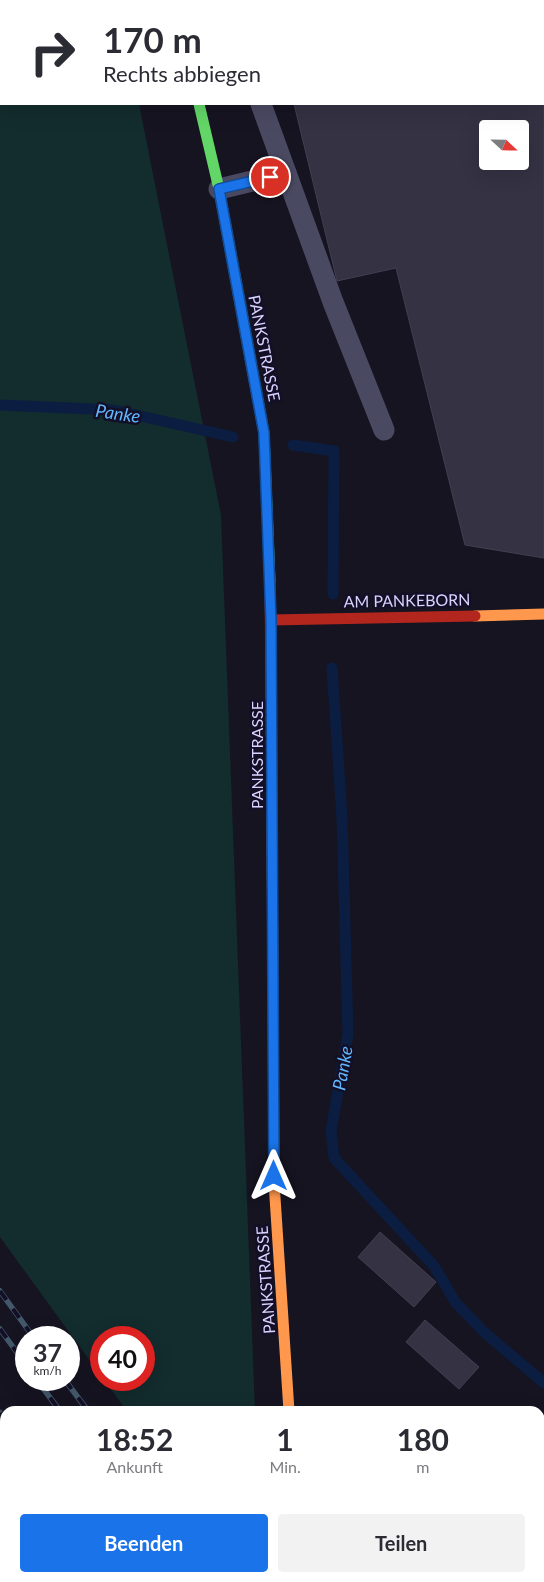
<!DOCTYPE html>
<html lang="de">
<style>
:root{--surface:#fff;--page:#f2f2f3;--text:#2b2b33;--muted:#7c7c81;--accent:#1a73e8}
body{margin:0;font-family:Lato,sans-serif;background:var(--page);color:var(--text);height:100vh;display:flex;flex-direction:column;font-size:19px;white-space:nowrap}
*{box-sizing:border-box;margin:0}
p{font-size:16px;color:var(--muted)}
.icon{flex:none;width:28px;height:28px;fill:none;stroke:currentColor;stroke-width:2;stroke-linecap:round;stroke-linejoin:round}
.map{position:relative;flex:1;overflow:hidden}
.panel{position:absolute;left:0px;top:1406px;width:545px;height:176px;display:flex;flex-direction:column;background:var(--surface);border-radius:15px 15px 0 0;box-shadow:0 5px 20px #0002}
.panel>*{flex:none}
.top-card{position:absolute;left:0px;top:0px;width:545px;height:105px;box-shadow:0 5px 20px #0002;background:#fff;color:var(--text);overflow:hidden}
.needle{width:32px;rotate:112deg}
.tools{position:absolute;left:479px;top:120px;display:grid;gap:10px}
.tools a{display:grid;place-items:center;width:50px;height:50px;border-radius:5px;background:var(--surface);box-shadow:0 5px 20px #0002;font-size:25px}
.speed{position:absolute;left:15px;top:1326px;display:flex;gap:10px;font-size:25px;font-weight:700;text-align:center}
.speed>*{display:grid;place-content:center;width:65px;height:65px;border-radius:50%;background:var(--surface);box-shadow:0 5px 20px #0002;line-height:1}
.speed small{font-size:12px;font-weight:400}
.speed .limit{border:8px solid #d22;background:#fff;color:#111}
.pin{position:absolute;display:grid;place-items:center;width:42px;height:42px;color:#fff;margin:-21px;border:2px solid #fff;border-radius:50%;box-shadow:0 1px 5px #0007}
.me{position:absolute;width:55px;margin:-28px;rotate:0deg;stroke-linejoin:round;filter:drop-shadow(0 0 4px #0008)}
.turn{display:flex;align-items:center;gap:18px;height:105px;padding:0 20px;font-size:22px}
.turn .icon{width:65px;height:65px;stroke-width:2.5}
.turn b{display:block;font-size:35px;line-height:42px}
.eta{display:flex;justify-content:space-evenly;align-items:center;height:85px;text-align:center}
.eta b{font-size:30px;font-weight:700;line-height:35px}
.action{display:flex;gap:10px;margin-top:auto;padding:10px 20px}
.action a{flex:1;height:58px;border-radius:5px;background:var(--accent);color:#fff;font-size:20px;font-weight:700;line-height:58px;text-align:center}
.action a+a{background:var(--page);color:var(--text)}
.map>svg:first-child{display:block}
.green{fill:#132c2d}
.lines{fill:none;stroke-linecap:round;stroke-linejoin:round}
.stream{stroke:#0b1e41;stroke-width:11}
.building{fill:#343243;stroke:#433f54;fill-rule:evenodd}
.path{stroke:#44505f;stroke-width:3;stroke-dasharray:2.5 4;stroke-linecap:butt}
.lane{stroke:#4a4962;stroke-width:21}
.fast{stroke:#63d668;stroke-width:11}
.slow{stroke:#ff974d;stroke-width:11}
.jam{stroke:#b3261e;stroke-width:11}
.rail-casing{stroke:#43596b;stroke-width:5.5}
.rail{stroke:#130f26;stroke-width:4;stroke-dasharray:11;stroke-linecap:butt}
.route-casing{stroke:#114b97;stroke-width:12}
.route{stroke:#1a73e8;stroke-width:9}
.labels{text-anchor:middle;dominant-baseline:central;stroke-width:5;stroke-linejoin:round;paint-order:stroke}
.street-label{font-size:16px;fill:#d9d4ff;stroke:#130f26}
.water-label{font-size:18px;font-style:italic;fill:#62b6ff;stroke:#130f26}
</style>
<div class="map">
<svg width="544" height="1582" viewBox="0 0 544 1582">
<rect width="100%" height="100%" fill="#161421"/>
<polygon class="green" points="0,0 114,0 115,1 1,1 1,104 139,104 221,515 255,1411 127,1411 104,1380 144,1380 144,1338 101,1338 101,1376 0,1237"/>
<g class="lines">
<g class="stream">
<polyline points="0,405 114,410 233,437"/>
<polyline points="293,445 334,451 333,594"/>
<polyline points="332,668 342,817 348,1034 331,1131 334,1158 434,1266 456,1303 484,1332 544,1383"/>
</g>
</g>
<g class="building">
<path d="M268,0H544V558L465,545L396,268L337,281L294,104H544V1ZM488,129H520V161H488Z"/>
<polygon points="380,1232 436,1282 414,1307 358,1257"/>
<polygon points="425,1320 479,1367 459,1389 406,1342"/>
<polygon points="478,1578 510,1578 512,1582 479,1582"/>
</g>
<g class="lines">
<g class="path">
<polyline points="0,1410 5,1417"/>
<polyline points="123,1578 126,1582"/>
</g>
<g class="lane">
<polyline points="223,0 224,1"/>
<polyline points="261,104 333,302 384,430"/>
<polyline points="219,189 286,173"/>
</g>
<g class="fast">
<polyline points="168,0 169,1"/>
<polyline points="199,104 219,189 264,433 270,581"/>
</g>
<g class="slow">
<polyline points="475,616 544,614"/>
<polyline points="272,815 273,1000"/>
<polyline points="274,1182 289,1411"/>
<polyline points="300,1578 300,1582"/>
</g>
<g class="jam">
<polyline points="270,581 272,815"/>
<polyline points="271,620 475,616"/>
<polyline points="273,1000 274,1182"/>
</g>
<g class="rail-casing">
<g id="rail">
<polyline points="0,1291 34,1338"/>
<polyline points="0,1329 26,1365"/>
<polyline points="37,1380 60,1411"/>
<polyline points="65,1380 88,1411"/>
<polyline points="182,1578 185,1582"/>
<polyline points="210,1578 213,1582"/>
</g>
</g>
<use href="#rail" class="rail"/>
</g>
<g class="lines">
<g class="route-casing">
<polyline id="route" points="270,177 219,189 264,433 271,620 274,1176"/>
</g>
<use href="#route" class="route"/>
</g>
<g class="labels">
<g class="street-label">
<text transform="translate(265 348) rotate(79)">PANKSTRASSE</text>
<text transform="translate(407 600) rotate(-1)">AM PANKEBORN</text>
<text transform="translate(256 755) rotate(-90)">PANKSTRASSE</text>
<text transform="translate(265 1280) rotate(-94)">PANKSTRASSE</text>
</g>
<g class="water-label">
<text transform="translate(118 413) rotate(8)">Panke</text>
<text transform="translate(342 1068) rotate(-80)">Panke</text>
</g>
</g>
</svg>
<div class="tools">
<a><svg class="needle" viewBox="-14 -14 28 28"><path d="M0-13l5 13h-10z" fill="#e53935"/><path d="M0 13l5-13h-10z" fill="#7c7c81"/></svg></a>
</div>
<div class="speed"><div>37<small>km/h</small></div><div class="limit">40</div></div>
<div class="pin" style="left:270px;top:177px;background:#d93025"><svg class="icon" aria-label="arrive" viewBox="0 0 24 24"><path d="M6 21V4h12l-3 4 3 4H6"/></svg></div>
<svg class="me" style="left:274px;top:1176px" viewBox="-20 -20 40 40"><path d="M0-17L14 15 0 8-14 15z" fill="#1a73e8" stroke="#fff" stroke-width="4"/></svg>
<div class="top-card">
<div class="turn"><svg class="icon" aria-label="right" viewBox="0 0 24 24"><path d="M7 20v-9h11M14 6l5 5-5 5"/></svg><div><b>170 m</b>Rechts abbiegen</div></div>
</div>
<section class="panel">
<div class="eta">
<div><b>18:52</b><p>Ankunft</p></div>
<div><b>1</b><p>Min.</p></div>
<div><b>180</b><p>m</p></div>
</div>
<div class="action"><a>Beenden</a><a>Teilen</a></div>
</section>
</div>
